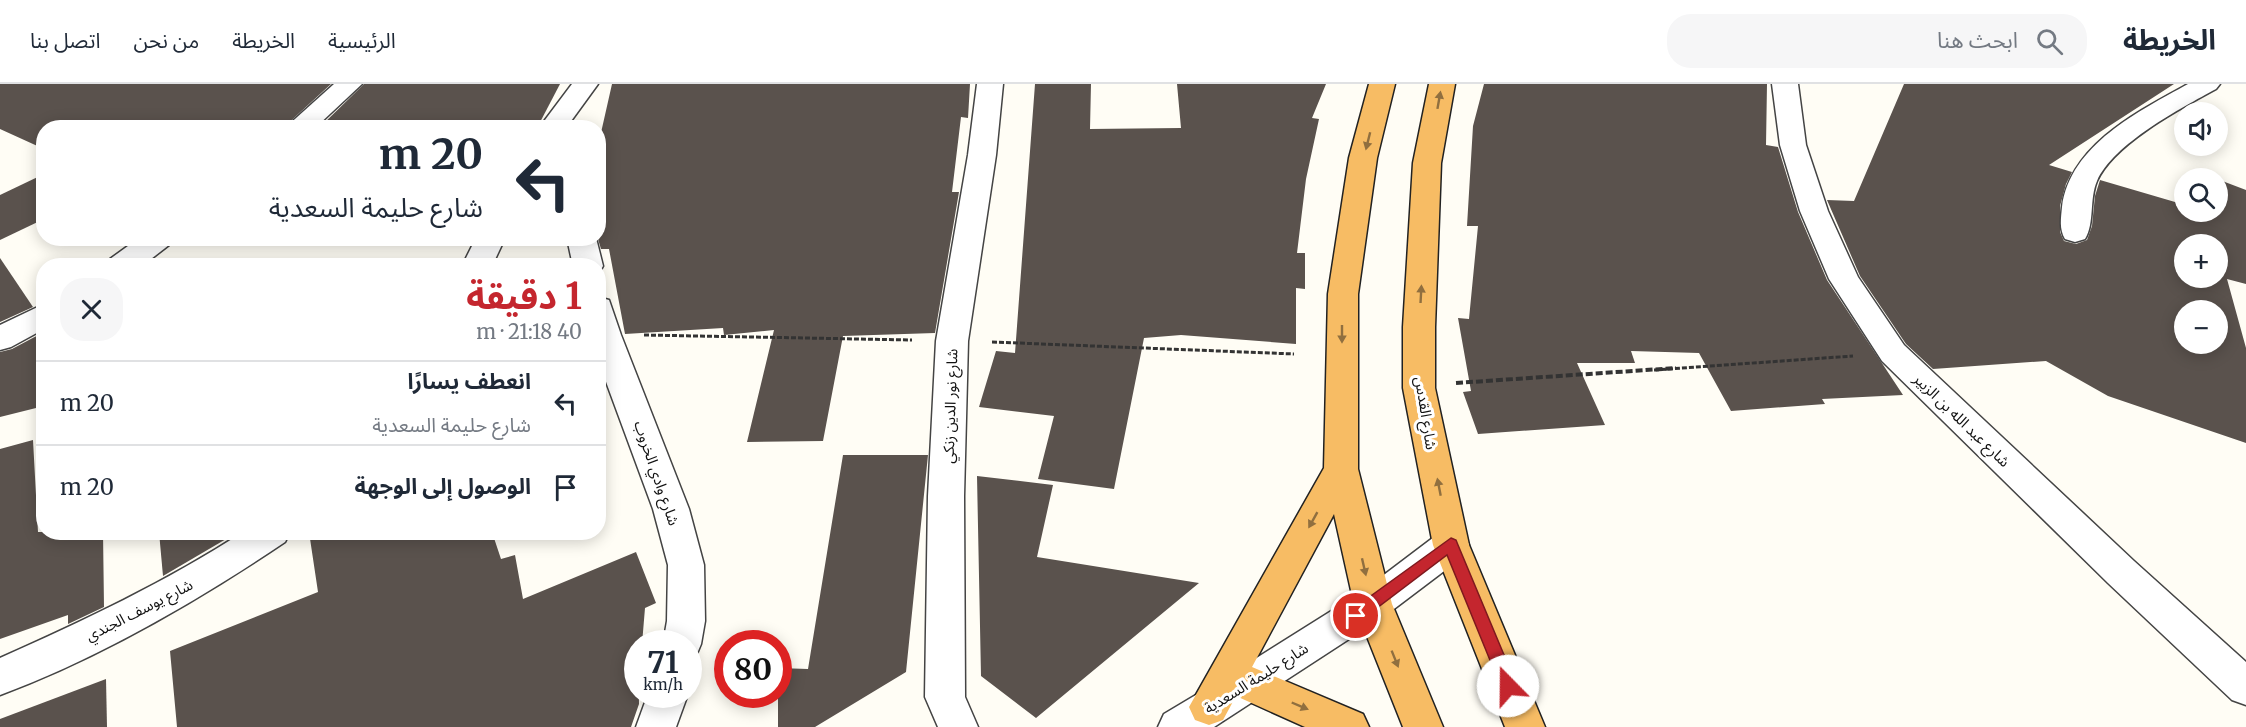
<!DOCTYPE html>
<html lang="ar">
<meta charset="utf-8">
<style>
:root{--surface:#fff;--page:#f6f6f7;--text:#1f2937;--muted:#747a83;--line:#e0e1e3;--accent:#c4262e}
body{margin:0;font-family:Merriweather,"Noto Sans Arabic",serif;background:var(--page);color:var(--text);direction:rtl;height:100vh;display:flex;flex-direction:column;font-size:22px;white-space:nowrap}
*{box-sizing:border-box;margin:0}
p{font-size:20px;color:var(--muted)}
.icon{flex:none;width:33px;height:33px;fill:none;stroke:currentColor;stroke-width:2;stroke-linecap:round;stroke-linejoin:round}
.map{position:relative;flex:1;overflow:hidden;direction:ltr}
.side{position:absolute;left:36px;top:174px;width:570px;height:282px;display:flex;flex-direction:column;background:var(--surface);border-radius:24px;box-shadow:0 3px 15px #0003;direction:rtl}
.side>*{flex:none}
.hud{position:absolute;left:36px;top:36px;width:570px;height:126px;border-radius:24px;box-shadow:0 3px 15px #0003;direction:rtl;background:#fff;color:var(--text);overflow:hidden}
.fabs{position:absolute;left:2174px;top:18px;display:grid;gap:12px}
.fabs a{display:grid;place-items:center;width:54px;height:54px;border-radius:50%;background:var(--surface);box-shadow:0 3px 15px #0003;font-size:30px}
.speed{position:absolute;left:624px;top:546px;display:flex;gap:12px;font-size:30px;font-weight:700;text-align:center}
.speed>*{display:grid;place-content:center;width:78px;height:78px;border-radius:50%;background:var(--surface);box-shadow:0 3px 15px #0003;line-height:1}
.speed small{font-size:15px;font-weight:400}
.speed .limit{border:9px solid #d22;background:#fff;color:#111}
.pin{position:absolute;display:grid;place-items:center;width:51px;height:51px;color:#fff;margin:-26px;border:3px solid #fff;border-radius:50%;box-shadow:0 2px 6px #0007}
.me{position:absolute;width:66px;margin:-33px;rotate:338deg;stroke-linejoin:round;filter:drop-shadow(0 0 4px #0008)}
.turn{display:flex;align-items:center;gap:21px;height:126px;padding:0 24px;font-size:27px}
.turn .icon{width:78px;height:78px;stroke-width:2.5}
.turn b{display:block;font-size:42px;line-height:51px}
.round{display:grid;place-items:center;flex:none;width:63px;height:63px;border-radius:24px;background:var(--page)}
.summary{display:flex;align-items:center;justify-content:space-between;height:102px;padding:0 24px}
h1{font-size:36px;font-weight:700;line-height:45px;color:var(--accent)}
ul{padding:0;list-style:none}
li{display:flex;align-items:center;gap:18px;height:84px;padding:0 24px;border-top:2px solid var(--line)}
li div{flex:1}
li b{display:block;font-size:22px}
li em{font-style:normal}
header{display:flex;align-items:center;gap:36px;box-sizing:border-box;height:84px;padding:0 30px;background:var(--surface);border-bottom:2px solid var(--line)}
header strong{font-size:28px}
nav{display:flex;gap:33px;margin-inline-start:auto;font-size:21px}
.search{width:420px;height:54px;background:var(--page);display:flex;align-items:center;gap:15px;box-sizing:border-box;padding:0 21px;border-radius:24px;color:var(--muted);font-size:22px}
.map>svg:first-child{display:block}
.building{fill:#5a524d;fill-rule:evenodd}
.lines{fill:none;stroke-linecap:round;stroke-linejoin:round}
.minor-casing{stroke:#444;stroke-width:3}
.tertiary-casing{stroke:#444;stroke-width:3}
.trunk-casing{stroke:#222;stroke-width:3}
.path-far1{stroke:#333;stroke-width:3;stroke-dasharray:5 2;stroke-linecap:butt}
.path{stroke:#333;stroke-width:4;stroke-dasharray:7 3;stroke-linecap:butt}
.minor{fill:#fff;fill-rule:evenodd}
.tertiary{fill:#fff;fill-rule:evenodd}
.trunk{fill:#f7bc64;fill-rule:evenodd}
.oneway{fill:#906f3f}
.route{fill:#c4262e;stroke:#7f191e;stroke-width:1.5}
.labels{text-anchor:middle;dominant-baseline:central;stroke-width:6;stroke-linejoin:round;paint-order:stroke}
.street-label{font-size:15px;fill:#111;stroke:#fff}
</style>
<header>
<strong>الخريطة</strong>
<div class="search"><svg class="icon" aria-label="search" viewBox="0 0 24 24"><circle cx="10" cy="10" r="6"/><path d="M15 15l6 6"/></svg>ابحث هنا</div>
<nav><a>الرئيسية</a><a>الخريطة</a><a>من نحن</a><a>اتصل بنا</a></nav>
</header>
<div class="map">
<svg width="2246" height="643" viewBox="0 0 2246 643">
<rect width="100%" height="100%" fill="#fffdf5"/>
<g class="building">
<polygon points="0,0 331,0 283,44 44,44 44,65 0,45"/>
<polygon points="364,0 560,0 537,44 319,44"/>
<polygon points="612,0 970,0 968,34 961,33 952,108 959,108 935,249 843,252 823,357 747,358 774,246 724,251 723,244 625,250 609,165 601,165 598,155 598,62"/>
<polygon points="1035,0 1091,0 1090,45 1181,44 1177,0 1326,0 1312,34 1319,35 1306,95 1297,169 1305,169 1305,205 1296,204 1296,260 1181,251 1144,254 1114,405 1038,395 1054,332 979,323 996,267 1015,269"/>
<polygon points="1484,0 1767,0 1766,61 1778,63 1798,128 1827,196 1903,311 1822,315 1825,320 1731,327 1699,269 1631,267 1635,279 1577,279 1605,341 1478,350 1463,308 1471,307 1458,234 1469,235 1478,142 1467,142 1473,42"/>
<path d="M1904,0H2174L2049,81L2072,88L2066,100L2060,122V148L2064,157L2076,160L2087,156L2092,142L2095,112L2100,96L2175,118L2184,101V128H2217V95L2246,106V200L2227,195L2246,264V359L2108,312L2046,277L1933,285L1906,260L1860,192L1827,116L1854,117ZM2184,160H2217V194H2184ZM2184,226H2217V260H2184Z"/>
<polygon points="44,90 44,135 0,156 0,111"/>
<polygon points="0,174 33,223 0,238"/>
<polygon points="44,248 44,322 0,333 0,268 12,265"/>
<polygon points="33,356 38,448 103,448 104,523 68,540 68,531 0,555 0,365"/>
<polygon points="843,371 928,371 906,588 815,643 778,643 778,584 808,585"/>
<polygon points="977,392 1053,401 1037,473 1199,499 1036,634 981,592"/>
<polygon points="159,448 238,448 163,492"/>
<polygon points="309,448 492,448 501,475 515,471 523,515 636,468 656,519 645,524 642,560 638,560 639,620 631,643 177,643 170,567 318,508"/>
<polygon points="106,595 107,643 0,643 0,635"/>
</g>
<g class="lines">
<g class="minor-casing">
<g id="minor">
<polygon points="334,0 362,0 315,44 285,44"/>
<polygon points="572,0 598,0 566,44 539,44"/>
<polygon points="1772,0 1798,0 1806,61 1828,127 1858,193 1904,261 2134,477 2246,578 2246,621 2232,616 2108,499 1882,277 1829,195 1800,127 1780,61"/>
<path d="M2188,0H2220L2216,5C2181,24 2113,60 2097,97C2089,115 2095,139 2085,155L2075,158L2065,155C2059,145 2061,134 2062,123C2070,61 2139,27 2188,0Z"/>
<polygon points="139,154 173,154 169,161 142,182 106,182 110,175"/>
<polygon points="476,154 505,154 492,182 462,182"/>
<polygon points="567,154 596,154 603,182 599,189 598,182 573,182"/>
<polygon points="598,213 609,216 621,251 689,425 704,481 705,537 701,560 696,572 688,575 688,560 663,560 667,537 668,481 653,425 598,276"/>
<polygon points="44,220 44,245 11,263 0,266 0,241"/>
<path d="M243,448H290L285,458C199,516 97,575 0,611V574C83,537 166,498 243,448Z"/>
<polygon points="648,610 688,610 676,643 636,643"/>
</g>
</g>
<g class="tertiary-casing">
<g id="tertiary">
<polygon points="977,0 1003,0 996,71 968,257 964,412 965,613 978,643 938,643 925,613 928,412 936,257 968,71"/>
<polygon points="1451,446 1464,450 1469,461 1464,472 1386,531 1214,643 1158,643 1164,630 1236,587 1360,509 1438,450"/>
</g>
</g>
<g class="trunk-casing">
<g id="trunk">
<polygon points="1369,0 1395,0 1377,74 1358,210 1358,385 1392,520 1443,643 1403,643 1354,520 1334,430 1252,583 1363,630 1369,643 1305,643 1236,612 1223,636 1209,641 1195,636 1189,623 1324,384 1328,210 1349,74"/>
<polygon points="1429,0 1455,0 1441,79 1435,243 1435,304 1469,461 1545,643 1505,643 1433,461 1403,304 1403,243 1413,79"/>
</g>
</g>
<g class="path-far1">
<polyline points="644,251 912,256"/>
<polyline points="992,258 1294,270"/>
<polyline points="1654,286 1853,272"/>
</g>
<polyline class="path" points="1456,299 1676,284"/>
<use href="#minor" class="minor"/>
<use href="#tertiary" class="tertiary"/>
<use href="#trunk" class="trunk"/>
</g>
<defs><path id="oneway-solid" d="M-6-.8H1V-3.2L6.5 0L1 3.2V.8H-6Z" transform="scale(1.5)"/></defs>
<g class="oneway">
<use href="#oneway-solid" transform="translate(1439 16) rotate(-80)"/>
<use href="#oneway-solid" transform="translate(1368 57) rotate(104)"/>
<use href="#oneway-solid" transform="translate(1421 210) rotate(-87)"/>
<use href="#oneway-solid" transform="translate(1342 250) rotate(90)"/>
<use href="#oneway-solid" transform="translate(1439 403) rotate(-101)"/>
<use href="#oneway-solid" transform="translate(1313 436) rotate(119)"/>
<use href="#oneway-solid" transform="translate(1364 483) rotate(77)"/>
<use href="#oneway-solid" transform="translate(1395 575) rotate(68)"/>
<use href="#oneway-solid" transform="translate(1300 622) rotate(23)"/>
</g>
<polygon class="route" points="1451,454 1456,456 1458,461 1517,602 1514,608 1508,610 1503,608 1447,471 1361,536 1356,538 1350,536 1348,532 1350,527"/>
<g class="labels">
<g class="street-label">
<text transform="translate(950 322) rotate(-88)">شارع نور الدين زنكي</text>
<text transform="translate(1426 329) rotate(81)">شارع القدس</text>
<text transform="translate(1962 336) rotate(44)">شارع عبد الله بن الزبير</text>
<text transform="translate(657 389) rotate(71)">شارع وادي الخروب</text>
<text transform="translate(139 526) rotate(-27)">شارع يوسف الجندي</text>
<text transform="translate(1256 594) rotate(-32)">شارع حليمة السعدية</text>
</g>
</g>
</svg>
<div class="fabs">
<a><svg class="icon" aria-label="sound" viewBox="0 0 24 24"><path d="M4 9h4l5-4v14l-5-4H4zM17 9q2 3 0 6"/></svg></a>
<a><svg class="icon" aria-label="search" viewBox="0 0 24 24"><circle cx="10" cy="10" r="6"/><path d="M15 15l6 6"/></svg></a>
<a>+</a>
<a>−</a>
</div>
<div class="speed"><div>71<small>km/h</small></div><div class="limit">80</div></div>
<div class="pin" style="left:1356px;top:532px;background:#d93025"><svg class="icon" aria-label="arrive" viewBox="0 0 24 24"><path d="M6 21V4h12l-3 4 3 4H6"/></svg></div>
<svg class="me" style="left:1508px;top:602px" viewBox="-20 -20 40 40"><circle r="19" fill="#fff"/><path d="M0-13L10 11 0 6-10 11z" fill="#c4262e"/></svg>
<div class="hud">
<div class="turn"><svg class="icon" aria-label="left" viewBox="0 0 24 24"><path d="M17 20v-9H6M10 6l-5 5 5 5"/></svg><div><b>20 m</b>شارع حليمة السعدية</div></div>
</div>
<section class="side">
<div class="summary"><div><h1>1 دقيقة</h1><p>40 m · 21:18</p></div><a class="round"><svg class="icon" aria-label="close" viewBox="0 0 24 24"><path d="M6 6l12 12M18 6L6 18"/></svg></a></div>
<ul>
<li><svg class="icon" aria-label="left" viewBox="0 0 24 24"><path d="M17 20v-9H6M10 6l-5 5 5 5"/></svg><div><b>انعطف يسارًا</b><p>شارع حليمة السعدية</p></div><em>20 m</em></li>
<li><svg class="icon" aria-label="arrive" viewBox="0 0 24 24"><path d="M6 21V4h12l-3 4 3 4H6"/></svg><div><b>الوصول إلى الوجهة</b></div><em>20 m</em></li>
</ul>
</section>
</div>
